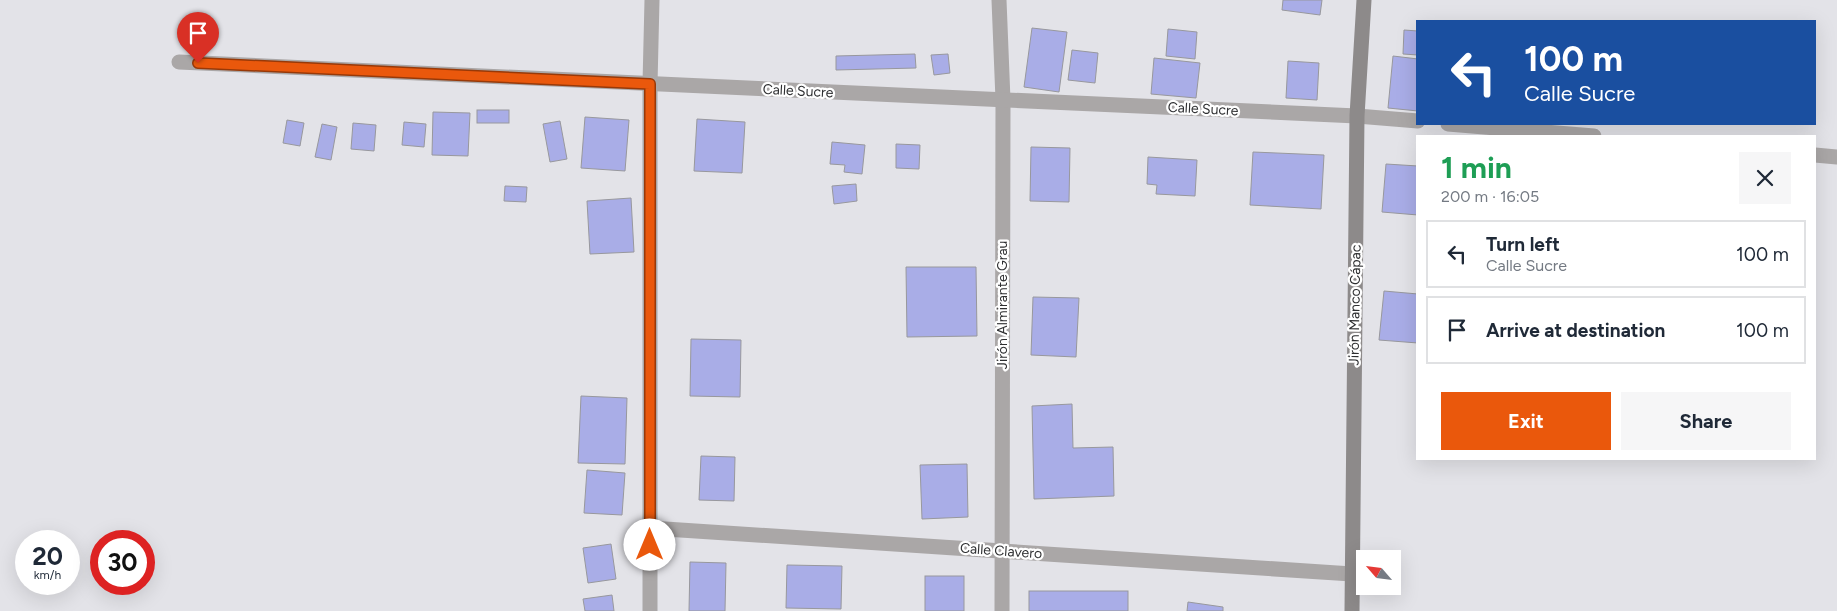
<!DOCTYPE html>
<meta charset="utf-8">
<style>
:root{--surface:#fff;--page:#f6f6f7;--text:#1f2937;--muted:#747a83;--line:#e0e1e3;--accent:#ea580c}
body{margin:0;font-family:Figtree,sans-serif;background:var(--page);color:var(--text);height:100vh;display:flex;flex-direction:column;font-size:19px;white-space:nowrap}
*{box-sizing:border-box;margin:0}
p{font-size:16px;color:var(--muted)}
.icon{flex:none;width:28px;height:28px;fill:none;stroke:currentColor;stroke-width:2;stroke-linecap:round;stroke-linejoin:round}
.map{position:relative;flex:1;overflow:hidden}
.panel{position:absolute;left:1416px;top:135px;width:400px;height:325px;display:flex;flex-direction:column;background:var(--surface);border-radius:0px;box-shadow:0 5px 20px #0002}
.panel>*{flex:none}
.guide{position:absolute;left:1416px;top:20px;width:400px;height:105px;border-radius:0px;box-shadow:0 5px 20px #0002;background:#1a4fa0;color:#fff;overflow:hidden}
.needle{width:32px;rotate:298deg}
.buttons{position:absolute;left:1356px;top:550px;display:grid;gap:10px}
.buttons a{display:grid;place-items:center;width:45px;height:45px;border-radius:0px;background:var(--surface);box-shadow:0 5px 20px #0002;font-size:25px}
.speed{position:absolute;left:15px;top:530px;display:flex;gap:10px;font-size:25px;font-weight:700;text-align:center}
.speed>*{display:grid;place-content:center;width:65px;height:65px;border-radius:50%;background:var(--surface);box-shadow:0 5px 20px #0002;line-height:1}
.speed small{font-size:12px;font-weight:400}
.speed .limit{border:8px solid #d22;background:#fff;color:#111}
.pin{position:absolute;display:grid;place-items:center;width:42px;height:42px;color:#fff;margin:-51px -21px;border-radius:50% 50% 50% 0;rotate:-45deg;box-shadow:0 0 5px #0007}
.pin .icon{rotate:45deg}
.me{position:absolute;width:55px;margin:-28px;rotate:0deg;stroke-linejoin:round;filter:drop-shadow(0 0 4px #0008)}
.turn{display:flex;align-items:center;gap:18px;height:105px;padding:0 25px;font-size:22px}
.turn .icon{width:65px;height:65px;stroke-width:2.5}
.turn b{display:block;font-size:35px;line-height:42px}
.round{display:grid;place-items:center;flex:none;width:52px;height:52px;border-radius:0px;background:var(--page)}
.headline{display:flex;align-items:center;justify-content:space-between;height:85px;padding:0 25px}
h1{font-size:30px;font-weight:700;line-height:38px;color:#1e9e55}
.cta{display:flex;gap:10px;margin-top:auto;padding:10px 25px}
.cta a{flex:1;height:58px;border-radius:0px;background:var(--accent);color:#fff;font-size:20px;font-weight:700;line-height:58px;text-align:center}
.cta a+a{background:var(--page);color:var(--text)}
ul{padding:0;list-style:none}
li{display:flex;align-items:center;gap:15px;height:68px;margin:0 10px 8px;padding:0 15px;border:2px solid var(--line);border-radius:0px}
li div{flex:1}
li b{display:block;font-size:19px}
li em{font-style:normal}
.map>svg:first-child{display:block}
.building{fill:#a9ade7;stroke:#98989d}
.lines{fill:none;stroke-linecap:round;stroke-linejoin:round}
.street{stroke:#aaa7a7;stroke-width:15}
.secondary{stroke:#8d8a8a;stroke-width:15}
.route-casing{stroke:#983908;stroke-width:12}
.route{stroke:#ea580c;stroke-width:9}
.labels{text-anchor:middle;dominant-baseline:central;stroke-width:4.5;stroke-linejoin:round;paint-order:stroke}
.street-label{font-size:14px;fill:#2d2e30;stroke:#fff}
</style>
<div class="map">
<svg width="1837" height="611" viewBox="0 0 1837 611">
<rect width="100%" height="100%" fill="#e3e3e8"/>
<g class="building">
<polygon points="1283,0 1322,0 1320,15 1282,10"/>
<polygon points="1032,28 1067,32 1059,92 1024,87"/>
<polygon points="1168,29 1197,32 1195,59 1166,56"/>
<polygon points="1404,30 1418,31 1418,55 1403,54"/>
<polygon points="1072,50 1098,53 1095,83 1068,80"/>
<polygon points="915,54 916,68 836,70 836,56"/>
<polygon points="948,54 950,73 934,75 931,55"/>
<polygon points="1393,56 1418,59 1418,111 1388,108"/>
<polygon points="1154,58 1200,63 1196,98 1151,94"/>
<polygon points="1288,61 1319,63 1317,100 1286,98"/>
<rect x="477" y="110" width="32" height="13"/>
<polygon points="433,112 470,113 468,156 432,155"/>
<polygon points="585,117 629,120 625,171 581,168"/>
<polygon points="697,119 745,122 742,173 694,171"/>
<polygon points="287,120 304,123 300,146 283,143"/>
<polygon points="560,121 567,159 550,162 543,124"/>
<polygon points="404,122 426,124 424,147 402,145"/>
<polygon points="353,123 376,125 374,151 351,149"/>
<polygon points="322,124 337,127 331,160 315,157"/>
<polygon points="832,142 865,145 862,174 844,172 845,165 830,164"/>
<polygon points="896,144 920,145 919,169 896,168"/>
<polygon points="1031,147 1070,148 1069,202 1030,201"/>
<polygon points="1253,152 1324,155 1321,209 1250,205"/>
<polygon points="1148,157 1197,160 1195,196 1156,194 1157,185 1147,184"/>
<polygon points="1386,164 1418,166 1418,215 1382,212"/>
<polygon points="856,184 857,201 834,204 832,186"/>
<polygon points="505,186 527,187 526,202 504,201"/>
<polygon points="631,198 634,252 590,254 587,201"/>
<polygon points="906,267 976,267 977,336 907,337"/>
<polygon points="1384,291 1418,294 1418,343 1379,340"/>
<polygon points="1033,297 1079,298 1076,357 1031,355"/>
<polygon points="691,339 741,340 740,397 690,396"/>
<polygon points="581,396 627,398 625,464 578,463"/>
<polygon points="1072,404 1073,448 1113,447 1114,496 1034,499 1032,406"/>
<polygon points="701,456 735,457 734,501 699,500"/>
<polygon points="967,464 968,517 922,519 920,465"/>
<polygon points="587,470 625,473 622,515 584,513"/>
<polygon points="611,544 616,579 588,583 583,548"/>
<polygon points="690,562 726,563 725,611 689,611"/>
<polygon points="787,565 842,566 841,609 786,608"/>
<rect x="925" y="576" width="39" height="35"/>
<rect x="1029" y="591" width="99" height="20"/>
<polygon points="612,595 614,611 585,611 583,599"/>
<polygon points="1188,602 1223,607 1223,611 1187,611"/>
</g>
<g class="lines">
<g class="street">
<polyline points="999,0 1003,100 1002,611"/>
<polyline points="179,62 1357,116 1418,121"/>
<polyline points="1448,124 1594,136"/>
<polyline points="1815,155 1837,157"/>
<polyline points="650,528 1352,574"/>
<polyline points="650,611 650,84 652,0"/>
</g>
<polyline class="secondary" points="1352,611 1357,116 1364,0"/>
</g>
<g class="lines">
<g class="route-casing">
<polyline id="route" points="198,63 650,84 650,545"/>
</g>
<use href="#route" class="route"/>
</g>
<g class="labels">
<g class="street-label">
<text transform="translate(798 91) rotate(3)">Calle Sucre</text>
<text transform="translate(1203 109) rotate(3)">Calle Sucre</text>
<text transform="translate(1002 305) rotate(-90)">Jirón Almirante Grau</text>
<text transform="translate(1355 305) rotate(-89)">Jirón Manco Cápac</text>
<text transform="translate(1001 551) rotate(4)">Calle Clavero</text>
</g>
</g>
</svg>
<div class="buttons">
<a><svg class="needle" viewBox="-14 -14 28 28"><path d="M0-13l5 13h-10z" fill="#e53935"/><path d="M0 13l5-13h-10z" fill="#747a83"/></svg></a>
</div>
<div class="speed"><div>20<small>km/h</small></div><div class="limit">30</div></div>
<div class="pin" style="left:198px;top:63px;background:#d93025"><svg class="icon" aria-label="arrive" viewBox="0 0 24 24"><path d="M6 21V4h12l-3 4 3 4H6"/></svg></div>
<svg class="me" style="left:650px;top:545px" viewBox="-20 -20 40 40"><circle r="19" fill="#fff"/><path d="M0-13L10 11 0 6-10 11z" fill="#ea580c"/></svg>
<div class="guide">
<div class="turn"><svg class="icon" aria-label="left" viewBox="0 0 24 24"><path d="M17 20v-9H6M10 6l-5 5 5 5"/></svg><div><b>100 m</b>Calle Sucre</div></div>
</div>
<section class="panel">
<div class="headline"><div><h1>1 min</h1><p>200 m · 16:05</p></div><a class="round"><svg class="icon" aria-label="close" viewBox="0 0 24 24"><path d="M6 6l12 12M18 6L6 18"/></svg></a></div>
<ul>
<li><svg class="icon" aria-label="left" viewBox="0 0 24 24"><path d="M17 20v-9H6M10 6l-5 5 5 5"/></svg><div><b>Turn left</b><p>Calle Sucre</p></div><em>100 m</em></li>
<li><svg class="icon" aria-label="arrive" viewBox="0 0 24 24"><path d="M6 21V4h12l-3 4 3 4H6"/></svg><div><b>Arrive at destination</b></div><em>100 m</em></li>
</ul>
<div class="cta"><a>Exit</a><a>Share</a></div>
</section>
</div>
